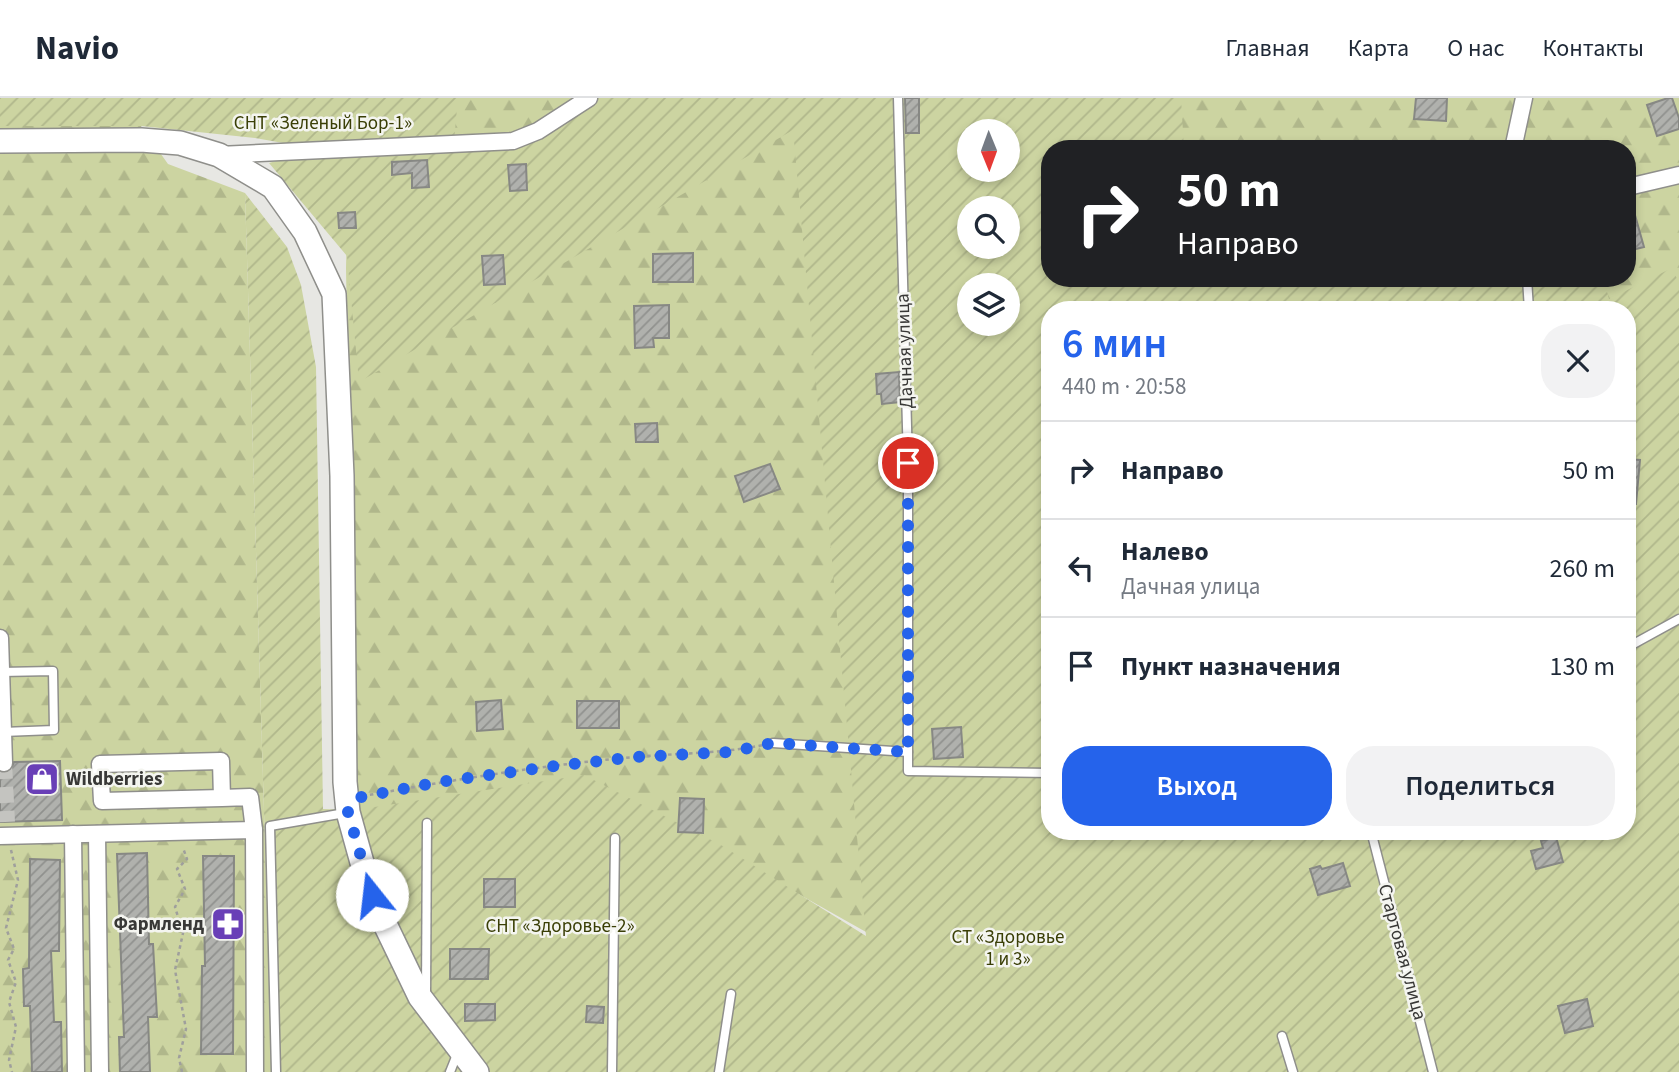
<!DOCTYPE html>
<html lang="ru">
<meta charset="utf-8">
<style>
:root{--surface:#fff;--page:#f2f2f3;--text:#1f2937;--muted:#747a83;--line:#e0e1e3;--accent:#2563eb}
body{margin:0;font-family:"Source Sans 3",sans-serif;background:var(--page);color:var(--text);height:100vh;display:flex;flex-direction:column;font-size:26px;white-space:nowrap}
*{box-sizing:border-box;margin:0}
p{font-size:23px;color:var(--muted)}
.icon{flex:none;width:38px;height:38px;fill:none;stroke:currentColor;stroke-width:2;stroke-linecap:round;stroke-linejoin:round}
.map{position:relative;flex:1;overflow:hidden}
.panel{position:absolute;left:1041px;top:203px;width:595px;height:539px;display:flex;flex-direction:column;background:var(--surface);border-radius:28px;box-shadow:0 4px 10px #0003}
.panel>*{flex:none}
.top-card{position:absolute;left:1041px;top:42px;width:595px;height:147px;border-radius:28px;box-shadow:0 4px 10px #0003;background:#202124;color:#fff;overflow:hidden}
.needle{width:46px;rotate:179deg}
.fabs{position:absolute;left:957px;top:21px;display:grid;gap:14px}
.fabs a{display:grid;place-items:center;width:63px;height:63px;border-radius:50%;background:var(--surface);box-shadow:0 4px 10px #0003;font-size:35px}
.pin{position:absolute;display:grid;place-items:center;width:60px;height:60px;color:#fff;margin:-30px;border:4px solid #fff;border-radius:50%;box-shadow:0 2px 7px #0007}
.me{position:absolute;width:77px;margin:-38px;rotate:344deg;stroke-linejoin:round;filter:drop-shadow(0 0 5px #0008)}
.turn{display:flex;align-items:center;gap:24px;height:147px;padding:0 21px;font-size:32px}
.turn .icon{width:91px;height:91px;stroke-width:2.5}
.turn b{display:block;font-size:49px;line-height:60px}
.round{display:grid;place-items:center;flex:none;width:74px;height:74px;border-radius:28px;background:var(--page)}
.head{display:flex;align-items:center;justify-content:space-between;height:119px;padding:0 21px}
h1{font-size:42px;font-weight:600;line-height:52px;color:var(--accent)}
.primary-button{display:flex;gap:14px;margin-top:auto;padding:14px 21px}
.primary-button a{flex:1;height:80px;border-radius:28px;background:var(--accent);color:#fff;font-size:28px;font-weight:600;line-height:80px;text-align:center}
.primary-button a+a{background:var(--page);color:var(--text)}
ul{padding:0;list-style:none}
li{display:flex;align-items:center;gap:21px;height:98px;padding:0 21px;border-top:2px solid var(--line)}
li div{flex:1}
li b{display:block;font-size:26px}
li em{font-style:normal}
header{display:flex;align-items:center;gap:42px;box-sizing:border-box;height:98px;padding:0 35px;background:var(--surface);border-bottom:2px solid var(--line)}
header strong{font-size:33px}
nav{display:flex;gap:38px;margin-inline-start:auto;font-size:24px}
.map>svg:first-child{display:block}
.forest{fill:url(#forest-firs);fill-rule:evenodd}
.garden{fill:url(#garden-furrows);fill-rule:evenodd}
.building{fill:url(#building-hatch);stroke:#878884;stroke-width:2}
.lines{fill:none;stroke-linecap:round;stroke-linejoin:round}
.street-tunnel{stroke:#c4c4c0;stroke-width:16;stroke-dasharray:16 8;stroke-linecap:butt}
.lane-casing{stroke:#8f8f8b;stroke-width:11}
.street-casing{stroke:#8f8f8b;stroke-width:19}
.secondary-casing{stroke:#8f8f8b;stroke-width:26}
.path{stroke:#9f9f9c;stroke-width:2.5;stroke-dasharray:3.5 3.5;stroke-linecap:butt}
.lane{stroke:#fff;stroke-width:8}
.street{stroke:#fff;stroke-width:16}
.secondary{stroke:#fff;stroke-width:23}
.route{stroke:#2563eb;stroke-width:12;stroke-dasharray:0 21.6}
.labels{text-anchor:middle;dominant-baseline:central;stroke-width:5;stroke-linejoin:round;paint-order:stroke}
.park-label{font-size:19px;fill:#3a3f06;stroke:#f4f5f0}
.street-label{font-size:19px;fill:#383836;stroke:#f4f5f0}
.poi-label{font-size:19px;font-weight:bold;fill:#383836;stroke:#f4f5f0;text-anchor:start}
</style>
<header>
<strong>Navio</strong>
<nav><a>Главная</a><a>Карта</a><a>О нас</a><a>Контакты</a></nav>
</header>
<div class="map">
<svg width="1679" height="974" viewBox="0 0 1679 974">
<defs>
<pattern id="forest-firs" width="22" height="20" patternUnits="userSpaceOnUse" patternTransform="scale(1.75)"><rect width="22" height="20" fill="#ccd4a1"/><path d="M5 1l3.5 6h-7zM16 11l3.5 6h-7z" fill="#b0b78b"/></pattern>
<pattern id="garden-furrows" width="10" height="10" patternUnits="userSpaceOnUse" patternTransform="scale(1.75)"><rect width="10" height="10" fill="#ccd4a1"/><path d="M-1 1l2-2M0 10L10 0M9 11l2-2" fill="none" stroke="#b0b78b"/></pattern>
<pattern id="building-hatch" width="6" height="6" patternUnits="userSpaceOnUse" patternTransform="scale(1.75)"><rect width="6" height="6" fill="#b0b1ad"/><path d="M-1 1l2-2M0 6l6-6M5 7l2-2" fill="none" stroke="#90918e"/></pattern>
</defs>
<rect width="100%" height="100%" fill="#e7e7e3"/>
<g class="forest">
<path d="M350,0H1679V974H928L866,834L756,772L355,712L346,170ZM970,33H1008V72H970ZM1050,51H1628V180H1050ZM970,110H1008V149H970ZM970,187H1008V226H970ZM1050,212H1628V733H1050Z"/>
<polygon points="0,28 141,28 168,66 245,95 272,974 0,974"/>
</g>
<path class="garden" d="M0,0H458L454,43H513L578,0H1181L1184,51H1050V180H1603L1609,201L1672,170L1679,185V974H272L245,95L287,149L301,187L316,269L323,711L355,712L584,677L721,747L866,838L793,32L359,284L347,158L269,65L317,51L255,40L141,28H0ZM970,33H1008V72H970ZM970,110H1008V149H970ZM970,187H1008V226H970ZM1050,212H1628V733H1050Z"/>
<g class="building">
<polygon points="905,0 919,0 919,35 906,35"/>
<polygon points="1416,0 1447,0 1446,23 1414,21"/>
<polygon points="1668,0 1672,0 1679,20 1679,31 1657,38 1647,7"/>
<polygon points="427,62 429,89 412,90 412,75 392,77 392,64"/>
<polygon points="526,66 527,92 510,93 508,67"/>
<polygon points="1628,103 1631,103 1644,149 1628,153"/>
<polygon points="355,114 356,130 339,130 338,115"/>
<polygon points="693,155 693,184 653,184 653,156"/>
<polygon points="503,157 505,186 484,187 482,158"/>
<polygon points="669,207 669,240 653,240 654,249 635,250 634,208"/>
<polygon points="899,274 900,304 882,306 881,296 877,296 876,276"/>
<polygon points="657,325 658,344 636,344 635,326"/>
<polygon points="1628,361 1640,362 1636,406 1628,406"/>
<polygon points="770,366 780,391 744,404 735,378"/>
<polygon points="501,602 503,631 477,633 476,604"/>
<rect x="577" y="603" width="42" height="27"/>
<polygon points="961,629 963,659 934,661 932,631"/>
<polygon points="60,663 62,722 0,724 0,675 10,673 14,664"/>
<polygon points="680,700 704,701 703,735 678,734"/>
<polygon points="1556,739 1563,764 1536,771 1531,753 1543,750 1541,743"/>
<polygon points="147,755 149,846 153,846 157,919 148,919 150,974 120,974 119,939 124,939 117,756"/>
<polygon points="203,758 234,758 233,956 201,956 202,868 205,868"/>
<polygon points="30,761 60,762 59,853 51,853 54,924 61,924 62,974 32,974 30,908 24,908 23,871 29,870"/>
<polygon points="1343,765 1350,788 1318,797 1310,771 1320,768 1322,771"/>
<rect x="484" y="781" width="31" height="28"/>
<polygon points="450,851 489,851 488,881 450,881"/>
<polygon points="1587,901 1593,928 1565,935 1558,908"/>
<polygon points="465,906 495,906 495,922 465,923"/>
<polygon points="587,908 604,909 603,925 586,924"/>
</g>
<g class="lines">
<polyline class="street-tunnel" points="4,665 7,724"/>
<g class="lane-casing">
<g id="lane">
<polyline points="898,0 908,365 908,673 1050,675"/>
<polyline points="1527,180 1529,212"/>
<polyline points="1628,549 1679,521"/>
<polyline points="1,574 53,573 54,632 3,634"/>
<polyline points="773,645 908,654"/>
<polyline points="1371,733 1433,974"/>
<polyline points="426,895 427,725"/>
<polyline points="1282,938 1293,974"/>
<polyline points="276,974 270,728 345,715"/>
<polyline points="450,974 458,954"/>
<polyline points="612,974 615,740"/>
<polyline points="719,974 731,896"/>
</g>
</g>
<g class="street-casing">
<g id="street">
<polyline points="1513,51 1524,0"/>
<polyline points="219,57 513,43 538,33 589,0"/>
<polyline points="1628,89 1679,77"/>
<polyline points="0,540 4,665"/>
<polyline points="222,700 102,703 100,666 221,663 222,700 250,699 254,732"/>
<polyline points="73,736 76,974"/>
<polyline points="97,736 100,974"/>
<polyline points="0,738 254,732 255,974"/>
</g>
</g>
<g class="secondary-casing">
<polyline id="secondary" points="0,43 141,42 180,45 219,57 273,89 305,134 334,196 342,378 345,684 348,714 371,797 420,899 477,974"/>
</g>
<g class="path">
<path d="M363,698C453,682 544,667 634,659C678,655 720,656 763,647"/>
<polyline points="11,752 18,782 6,830 14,851 8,862 16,884 9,904 16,929 9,962 12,974"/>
<polyline points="182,974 179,960 186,931 175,872 183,835 175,809 185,791 177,771 187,761 183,750"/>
</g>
<use href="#lane" class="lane"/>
<use href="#street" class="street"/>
<use href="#secondary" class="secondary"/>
</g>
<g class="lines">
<polyline class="route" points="372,797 348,714 356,700 439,684 555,668 636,659 729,654 773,645 908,654 908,365"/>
</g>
<defs>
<g id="shop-square" transform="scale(1.75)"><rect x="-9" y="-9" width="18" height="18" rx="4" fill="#693fb7" stroke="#f4f5f0"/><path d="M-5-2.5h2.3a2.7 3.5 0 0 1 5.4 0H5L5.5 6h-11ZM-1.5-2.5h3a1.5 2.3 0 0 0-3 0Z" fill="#fff"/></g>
<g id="pharmacy-square" transform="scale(1.75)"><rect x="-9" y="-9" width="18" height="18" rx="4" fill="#693fb7" stroke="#f4f5f0"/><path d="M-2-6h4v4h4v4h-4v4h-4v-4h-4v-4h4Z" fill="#fff"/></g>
</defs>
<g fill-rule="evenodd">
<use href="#shop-square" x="42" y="681"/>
<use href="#pharmacy-square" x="228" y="826"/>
</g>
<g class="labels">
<g class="park-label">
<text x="323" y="25">СНТ «Зеленый Бор-1»</text>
<text x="560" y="828">СНТ «Здоровье-2»</text>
<text x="1008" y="839">СТ «Здоровье<tspan x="1008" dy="22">1 и 3»</tspan></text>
</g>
<g class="street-label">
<text transform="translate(905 253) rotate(-92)">Дачная улица</text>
<text transform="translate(1402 854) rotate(75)">Стартовая улица</text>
</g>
<g class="poi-label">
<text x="66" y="681">Wildberries</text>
<text x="204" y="826" text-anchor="end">Фармленд</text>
</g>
</g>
</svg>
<div class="fabs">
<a><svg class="needle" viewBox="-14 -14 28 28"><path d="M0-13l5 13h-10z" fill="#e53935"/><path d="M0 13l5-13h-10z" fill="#747a83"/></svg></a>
<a><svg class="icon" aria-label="search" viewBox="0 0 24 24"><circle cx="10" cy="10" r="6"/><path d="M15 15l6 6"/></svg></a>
<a><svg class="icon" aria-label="layers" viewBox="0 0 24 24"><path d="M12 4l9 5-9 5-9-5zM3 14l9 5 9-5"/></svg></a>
</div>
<div class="pin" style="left:908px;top:365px;background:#d93025"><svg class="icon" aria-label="arrive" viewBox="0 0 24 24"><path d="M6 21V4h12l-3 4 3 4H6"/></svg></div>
<svg class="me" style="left:372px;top:797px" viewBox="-20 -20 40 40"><circle r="19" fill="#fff"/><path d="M0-13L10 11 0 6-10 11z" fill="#2563eb"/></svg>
<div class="top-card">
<div class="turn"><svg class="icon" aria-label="right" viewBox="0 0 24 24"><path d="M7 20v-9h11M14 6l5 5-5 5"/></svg><div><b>50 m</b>Направо</div></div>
</div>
<section class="panel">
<div class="head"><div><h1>6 мин</h1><p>440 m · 20:58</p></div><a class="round"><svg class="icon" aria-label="close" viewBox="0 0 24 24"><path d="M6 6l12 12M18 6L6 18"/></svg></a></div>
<ul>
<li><svg class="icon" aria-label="right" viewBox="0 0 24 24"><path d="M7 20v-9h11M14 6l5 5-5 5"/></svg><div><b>Направо</b></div><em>50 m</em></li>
<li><svg class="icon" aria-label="left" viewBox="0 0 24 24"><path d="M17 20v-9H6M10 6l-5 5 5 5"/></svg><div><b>Налево</b><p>Дачная улица</p></div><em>260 m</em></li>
<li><svg class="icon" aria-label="arrive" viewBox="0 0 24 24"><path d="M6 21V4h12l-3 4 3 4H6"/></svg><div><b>Пункт назначения</b></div><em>130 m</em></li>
</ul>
<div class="primary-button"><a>Выход</a><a>Поделиться</a></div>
</section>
</div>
